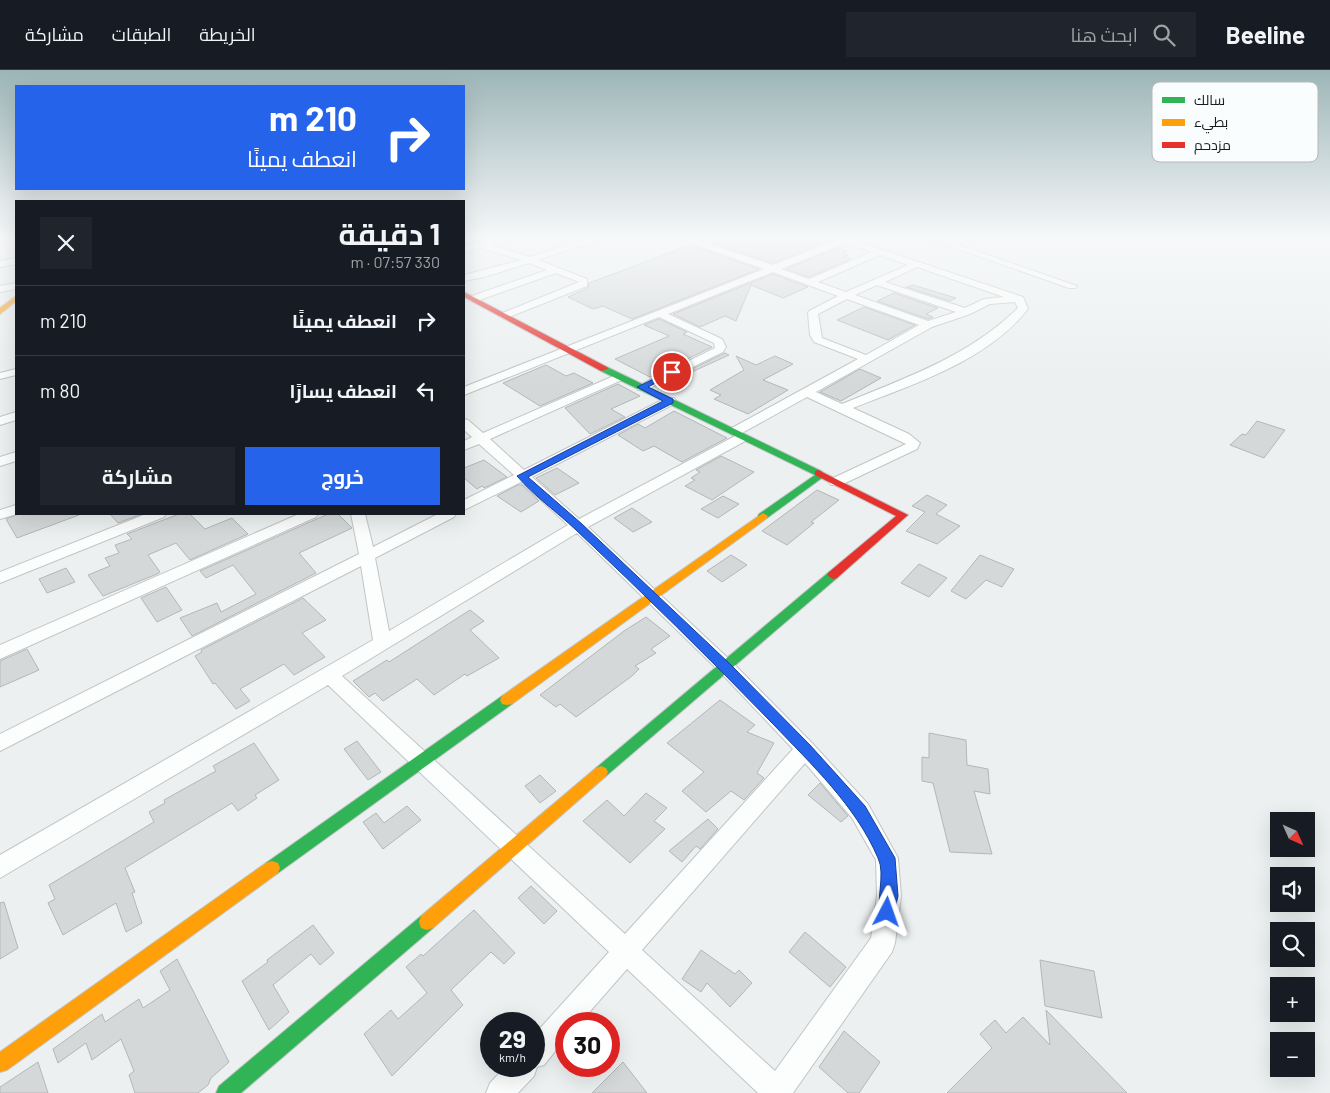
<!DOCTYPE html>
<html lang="ar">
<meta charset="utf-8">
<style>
:root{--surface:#171b24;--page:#20242c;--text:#f1f3f6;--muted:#9ea1a6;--line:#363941;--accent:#2563eb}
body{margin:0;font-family:Barlow,Cairo,sans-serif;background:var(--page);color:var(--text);direction:rtl;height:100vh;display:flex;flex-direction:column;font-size:19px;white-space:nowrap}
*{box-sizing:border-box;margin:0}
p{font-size:16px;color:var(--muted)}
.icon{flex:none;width:28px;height:28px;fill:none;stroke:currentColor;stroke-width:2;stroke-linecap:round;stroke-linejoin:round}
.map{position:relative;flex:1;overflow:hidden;direction:ltr}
.side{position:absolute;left:15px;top:130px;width:450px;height:315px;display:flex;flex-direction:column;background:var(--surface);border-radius:0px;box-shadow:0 5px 20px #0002;direction:rtl}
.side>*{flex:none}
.guide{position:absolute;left:15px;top:15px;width:450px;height:105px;border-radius:0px;box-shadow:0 5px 20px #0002;direction:rtl;background:#2563eb;color:#fff;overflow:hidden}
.needle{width:32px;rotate:135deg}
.buttons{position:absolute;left:1270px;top:742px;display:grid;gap:10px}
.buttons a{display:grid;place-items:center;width:45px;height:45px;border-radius:0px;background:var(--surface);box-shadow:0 5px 20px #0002;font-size:25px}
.speed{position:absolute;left:480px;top:942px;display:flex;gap:10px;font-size:25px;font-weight:700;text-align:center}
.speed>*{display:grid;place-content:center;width:65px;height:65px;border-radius:50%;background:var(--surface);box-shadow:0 5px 20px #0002;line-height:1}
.speed small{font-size:12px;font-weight:400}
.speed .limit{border:8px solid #d22;background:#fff;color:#111}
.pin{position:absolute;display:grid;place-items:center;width:42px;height:42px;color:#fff;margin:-21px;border:2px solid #fff;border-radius:50%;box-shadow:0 1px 5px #0007}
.me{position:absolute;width:55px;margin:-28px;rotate:4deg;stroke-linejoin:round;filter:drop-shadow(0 0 4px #0008)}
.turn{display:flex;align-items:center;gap:18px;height:105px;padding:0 25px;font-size:22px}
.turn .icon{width:65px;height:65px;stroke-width:2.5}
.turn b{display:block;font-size:35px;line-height:42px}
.round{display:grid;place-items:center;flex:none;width:52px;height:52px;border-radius:0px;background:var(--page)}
.head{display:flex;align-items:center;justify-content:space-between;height:85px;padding:0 25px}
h1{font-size:30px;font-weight:700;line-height:38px}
.action{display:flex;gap:10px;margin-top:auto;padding:10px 25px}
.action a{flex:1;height:58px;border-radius:0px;background:var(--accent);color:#fff;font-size:20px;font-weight:700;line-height:58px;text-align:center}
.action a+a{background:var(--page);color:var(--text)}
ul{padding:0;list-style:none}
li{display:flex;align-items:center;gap:15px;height:70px;padding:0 25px;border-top:1px solid var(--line)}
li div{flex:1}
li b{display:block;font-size:19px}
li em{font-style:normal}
header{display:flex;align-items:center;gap:30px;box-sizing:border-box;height:70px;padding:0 25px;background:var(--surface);border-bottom:1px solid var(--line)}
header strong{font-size:24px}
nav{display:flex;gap:28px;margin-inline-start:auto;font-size:18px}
.search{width:350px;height:45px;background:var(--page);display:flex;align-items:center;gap:12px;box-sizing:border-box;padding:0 18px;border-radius:0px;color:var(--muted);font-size:19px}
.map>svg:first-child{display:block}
.building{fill:#d5d8d9;stroke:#b4b7b8}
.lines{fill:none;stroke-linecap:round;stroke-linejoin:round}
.street-casing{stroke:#c1c5c6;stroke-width:2}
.fast-casing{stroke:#c1c5c6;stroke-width:2}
.slow-casing{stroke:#c1c5c6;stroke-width:2}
.jam-casing{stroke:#c1c5c6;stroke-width:2}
.street{fill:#fcfdfd;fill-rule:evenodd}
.fast{fill:#30b455;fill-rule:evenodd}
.slow{fill:#ff9f0a;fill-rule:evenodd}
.jam{fill:#e5322d;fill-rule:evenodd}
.route{fill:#2563eb;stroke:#184099}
.key{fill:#fafdfe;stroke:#b6b9ba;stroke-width:1}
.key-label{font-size:14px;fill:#181b1c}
</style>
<header>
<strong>Beeline</strong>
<div class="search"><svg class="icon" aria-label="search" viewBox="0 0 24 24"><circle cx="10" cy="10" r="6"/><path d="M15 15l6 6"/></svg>ابحث هنا</div>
<nav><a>الخريطة</a><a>الطبقات</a><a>مشاركة</a></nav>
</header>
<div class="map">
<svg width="1330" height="1023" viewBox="0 0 1330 1023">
<rect width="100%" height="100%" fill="#ecf0f1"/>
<g class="building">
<polygon points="729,167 803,167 823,173 773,193 711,173"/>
<polygon points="690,175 759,199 632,249 603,236 593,239 568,227 588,218 589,213"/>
<polygon points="838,178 847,181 842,183 848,185 844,187 851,189 809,207 786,199"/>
<polygon points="773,204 808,217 783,228 751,215 736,251 725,246 700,257 673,244"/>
<polygon points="913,215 956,228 950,231 906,217"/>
<polygon points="894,223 938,238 926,244 933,247 928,249 877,231"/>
<polygon points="864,237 915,255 888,270 837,250"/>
<polygon points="659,249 687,262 683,264 712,277 650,307 615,289 669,266 644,255"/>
<polygon points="725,283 729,285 683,306 680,305"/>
<polygon points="736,286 756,295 775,286 793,294 763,310 788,320 748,344 714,329 721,325 710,320 744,300"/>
<polygon points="546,295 566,306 574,303 593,313 540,336 503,313"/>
<polygon points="860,299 881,308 841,331 820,322"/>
<polygon points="618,314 640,326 611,339 625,347 590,364 565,338"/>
<polygon points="674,341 727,368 682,392 654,376 643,381 618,365 638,354 645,358"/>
<polygon points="1257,351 1285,360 1264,388 1230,375 1242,364 1246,365"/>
<polygon points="721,386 754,402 712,430 685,416 695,410 691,408 700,402 696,400"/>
<polygon points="484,390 507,407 484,418 482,416 477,419 464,408 464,398"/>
<polygon points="557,398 579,413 555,425 536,408"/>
<polygon points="518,415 522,415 539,431 521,442 497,426"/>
<polygon points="817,420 839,430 811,452 814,453 787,475 762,461"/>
<polygon points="927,425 947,435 936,444 960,456 937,474 906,461 925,442 912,436"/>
<polygon points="723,426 739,434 718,448 701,439"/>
<polygon points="632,438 652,452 633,462 614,448"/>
<polygon points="19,444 78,444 79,445 17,468 6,449"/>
<polygon points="110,444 142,444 118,453"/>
<polygon points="179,444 190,444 205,459 232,448 248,464 190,490 176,473 148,485 160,502 157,504 103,526 88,505 110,496 105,488 119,483 115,475 132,469 127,464"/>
<polygon points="328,444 338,444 352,458 299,483 316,503 192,566 180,548 217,533 221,542 256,524 233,495 206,508 200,501"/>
<polygon points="731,485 747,495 722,512 707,501"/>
<polygon points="980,485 1014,499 1002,517 986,510 966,529 951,521"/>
<polygon points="919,494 947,508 929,527 901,513"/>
<polygon points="66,498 75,512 47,523 39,509"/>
<polygon points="166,517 182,540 157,552 141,528"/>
<polygon points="303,528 326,550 302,563 325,587 294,605 284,594 240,619 250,631 236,639 215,613 213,614 195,586 202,582 201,580"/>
<polygon points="470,540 484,551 470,560 499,588 467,606 465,604 434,625 417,609 383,631 375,623 369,627 353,611 387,590 389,592"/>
<polygon points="646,547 670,566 651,579 656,583 635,596 639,599 632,606 576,647 560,634 556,637 540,625 624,561"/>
<polygon points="27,579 39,600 0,617 0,591"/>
<polygon points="720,630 755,655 747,662 774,673 757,703 764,708 744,730 731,721 706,742 682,721 704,702 667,673"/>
<polygon points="929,663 966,670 967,695 988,699 990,724 974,721 992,784 950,782 933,713 922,711 922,687 929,688"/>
<polygon points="357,671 381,702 368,710 344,679"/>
<polygon points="254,673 279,710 255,725 257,728 238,741 232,733 125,798 135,822 132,823 142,853 126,862 116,833 63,865 48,833 55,829 49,815 154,752 149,742 165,733 164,730 216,701 213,696"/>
<polygon points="540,705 556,721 540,733 525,716"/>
<polygon points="820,713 848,746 841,752 808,725"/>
<polygon points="646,723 667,738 654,751 665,759 630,793 583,751 607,730 624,746"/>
<polygon points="407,736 421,750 383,779 363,752 376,743 384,753"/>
<polygon points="708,749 718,759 700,779 696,776 682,792 669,781"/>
<polygon points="531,816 557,841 544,854 518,828"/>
<polygon points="4,832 18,878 0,889 0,833"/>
<polygon points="474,840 515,883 504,894 491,882 451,920 463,935 392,1006 364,964 391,940 398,949 427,923 406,897 421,884 423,886"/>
<polygon points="313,855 334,883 320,895 311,884 273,915 289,942 269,960 242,911 268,892 267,890"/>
<polygon points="805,862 846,897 830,917 789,882"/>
<polygon points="701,880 735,904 739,900 752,913 730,937 707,913 701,922 682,909"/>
<polygon points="177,889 229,992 211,1008 208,1015 198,1023 135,1023 129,1005 134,1001 121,969 92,990 86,973 58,993 53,979 102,944 105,952 139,929 143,938 170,920 160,901"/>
<polygon points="1040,890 1094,901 1102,948 1045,936"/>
<polygon points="1046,940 1127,1023 947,1023 992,978 980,964 995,950 1006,963 1023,947 1050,975"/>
<polygon points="844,961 880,992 859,1023 848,1023 819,997"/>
<polygon points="38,992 48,1023 0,1023 0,1017"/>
<polygon points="623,992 647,1023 592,1023"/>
</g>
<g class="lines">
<g class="street-casing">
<g id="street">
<polygon points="502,167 515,167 490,175 530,187 595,167 607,167 538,190 587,209 587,216 504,249 499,246 500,244 579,212 556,203 477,231 469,231 469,227 547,200 529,193 484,207 464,211 464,205 521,190 480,178 464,182 464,176"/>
<path d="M674,167H686L773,195L837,170L832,167H853V170L1023,227L1028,239C986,292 913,314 853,338L909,364L920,373L917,379L841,415H831L829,412L831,409L906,374L807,327L742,363L749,367L747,370L588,457L732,592L812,673L868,734L898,788L901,826L895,873L892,882L793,1023H758L627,899L579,954H566V968L544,995L537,997L534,1006L518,1023H486L490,1013L506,996H534V965L609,882L328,615L0,808V785L373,570L361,496L0,681V664L359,484L351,444H365L373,477L438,444H456L454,447L375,488L389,561L568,455L521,412L464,440V430L514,405L479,374L464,380V371L472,367L464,360V349L468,350L483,363L616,305H624L626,307L624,309L490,369L524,400L666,328H674L676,331L674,334L532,407L579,449L735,366L729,362L730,359L858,289L814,272L810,265L808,243L809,241L838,226L773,202L668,244L722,269L726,277L723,282L646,320H638L636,317L715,278L714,273L659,247L464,325V317L764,199ZM845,173L872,182L809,209L781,199ZM880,185L908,195L846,222L818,212ZM917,197L1004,227L984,229L965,238L885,212ZM877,215L956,242L928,251L855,225ZM847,229L919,255L866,285L822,268L818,244ZM1015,232L1018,238C968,287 905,308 842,334L816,322L932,257L970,244L990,234ZM577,463L720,602L793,679L625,864L342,606ZM805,693L852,748L876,790L877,826L871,868L775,1001L642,880Z"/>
<polygon points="924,167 936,167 1077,216 1075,218 1069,218"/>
<polygon points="16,188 16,194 0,197 0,191"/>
<polygon points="16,213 16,219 0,222 0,216"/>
<polygon points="16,299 16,305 0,309 0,303"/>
<polygon points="16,342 16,350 0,355 0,347"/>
<polygon points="16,382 16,391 0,396 0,387"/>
<polygon points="16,435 17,444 0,449 0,440"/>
<polygon points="146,444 166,444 164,447 0,513 0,502"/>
<polygon points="299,444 318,444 316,447 0,589 0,575"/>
</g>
</g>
<g class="fast-casing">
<g id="fast">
<polygon points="601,297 607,297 821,401 826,405 767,448 759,448 758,446 759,444 815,405 601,301"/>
<polygon points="833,501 839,505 837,508 606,706 601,708 596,706 594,702 596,698 829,502"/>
<polygon points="507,625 512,626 514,630 512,634 278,803 272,805 266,803 264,798 266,793 502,626"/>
<polygon points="427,844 433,846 435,852 433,858 241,1023 216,1023 219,1016 421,846"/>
</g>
</g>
<g class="slow-casing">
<g id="slow">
<polygon points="16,226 16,231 0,244 0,238"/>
<polygon points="763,443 768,446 767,448 512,634 507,635 502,634 500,630 502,626"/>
<polygon points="601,696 606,698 608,702 606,706 433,858 427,860 421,858 419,852 421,846 596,698"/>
<polygon points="272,791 278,793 280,798 278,803 7,1000 0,1002 0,982 266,793"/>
</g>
</g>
<g class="jam-casing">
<g id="jam">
<polygon points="464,222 607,297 608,299 601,301 464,227"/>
<polygon points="818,400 908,445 837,508 833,509 827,505 829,502 896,446 815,405 815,401"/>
</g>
</g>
<use href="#street" class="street"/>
<use href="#fast" class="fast"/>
<use href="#slow" class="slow"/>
<use href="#jam" class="jam"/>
</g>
<linearGradient id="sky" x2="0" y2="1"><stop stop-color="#9db5b8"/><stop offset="0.54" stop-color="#f6f8f9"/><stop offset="1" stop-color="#f6f8f9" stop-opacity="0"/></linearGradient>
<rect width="1330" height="310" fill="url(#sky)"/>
<path class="route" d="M670,301L677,302L648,317L673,329V333L528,407L582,454L730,594L810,675L865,736L895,788L898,826L893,847L887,850L881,847C875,833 886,804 878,788C856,736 811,694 773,654C709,588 643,523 576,460C557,442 534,426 517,406L663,331L637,317Z"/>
<rect x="1152" y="12" width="166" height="80" rx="8" class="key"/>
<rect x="1162" y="27" width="23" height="6" fill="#30b455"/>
<rect x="1162" y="49" width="23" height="7" fill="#ff9f0a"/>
<rect x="1162" y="72" width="23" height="6" fill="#e5322d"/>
<g class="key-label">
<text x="1194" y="35">سالك</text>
<text x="1194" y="57">بطيء</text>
<text x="1194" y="80">مزدحم</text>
</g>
</svg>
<div class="buttons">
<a><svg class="needle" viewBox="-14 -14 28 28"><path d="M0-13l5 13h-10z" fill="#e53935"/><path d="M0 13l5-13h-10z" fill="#9ea1a6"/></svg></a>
<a><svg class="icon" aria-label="sound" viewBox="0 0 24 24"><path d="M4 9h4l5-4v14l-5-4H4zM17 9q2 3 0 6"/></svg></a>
<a><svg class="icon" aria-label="search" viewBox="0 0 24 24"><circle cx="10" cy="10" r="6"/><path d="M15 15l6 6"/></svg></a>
<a>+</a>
<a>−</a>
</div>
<div class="speed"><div>29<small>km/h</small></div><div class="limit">30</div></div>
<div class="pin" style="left:672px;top:302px;background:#d93025"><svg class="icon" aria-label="arrive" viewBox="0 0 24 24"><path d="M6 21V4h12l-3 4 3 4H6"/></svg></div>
<svg class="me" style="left:887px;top:842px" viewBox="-20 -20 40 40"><path d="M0-17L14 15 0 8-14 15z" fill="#2563eb" stroke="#fff" stroke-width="4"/></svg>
<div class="guide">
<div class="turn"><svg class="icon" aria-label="right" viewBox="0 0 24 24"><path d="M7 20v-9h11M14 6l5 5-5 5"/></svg><div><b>210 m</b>انعطف يمينًا</div></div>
</div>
<section class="side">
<div class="head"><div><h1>1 دقيقة</h1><p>330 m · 07:57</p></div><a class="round"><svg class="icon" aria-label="close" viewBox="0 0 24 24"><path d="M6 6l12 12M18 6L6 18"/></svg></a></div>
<ul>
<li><svg class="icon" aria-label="right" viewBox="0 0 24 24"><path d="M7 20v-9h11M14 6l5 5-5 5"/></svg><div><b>انعطف يمينًا</b></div><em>210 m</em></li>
<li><svg class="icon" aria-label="left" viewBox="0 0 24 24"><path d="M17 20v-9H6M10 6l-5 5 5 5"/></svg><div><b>انعطف يسارًا</b></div><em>80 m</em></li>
</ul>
<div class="action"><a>خروج</a><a>مشاركة</a></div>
</section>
</div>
